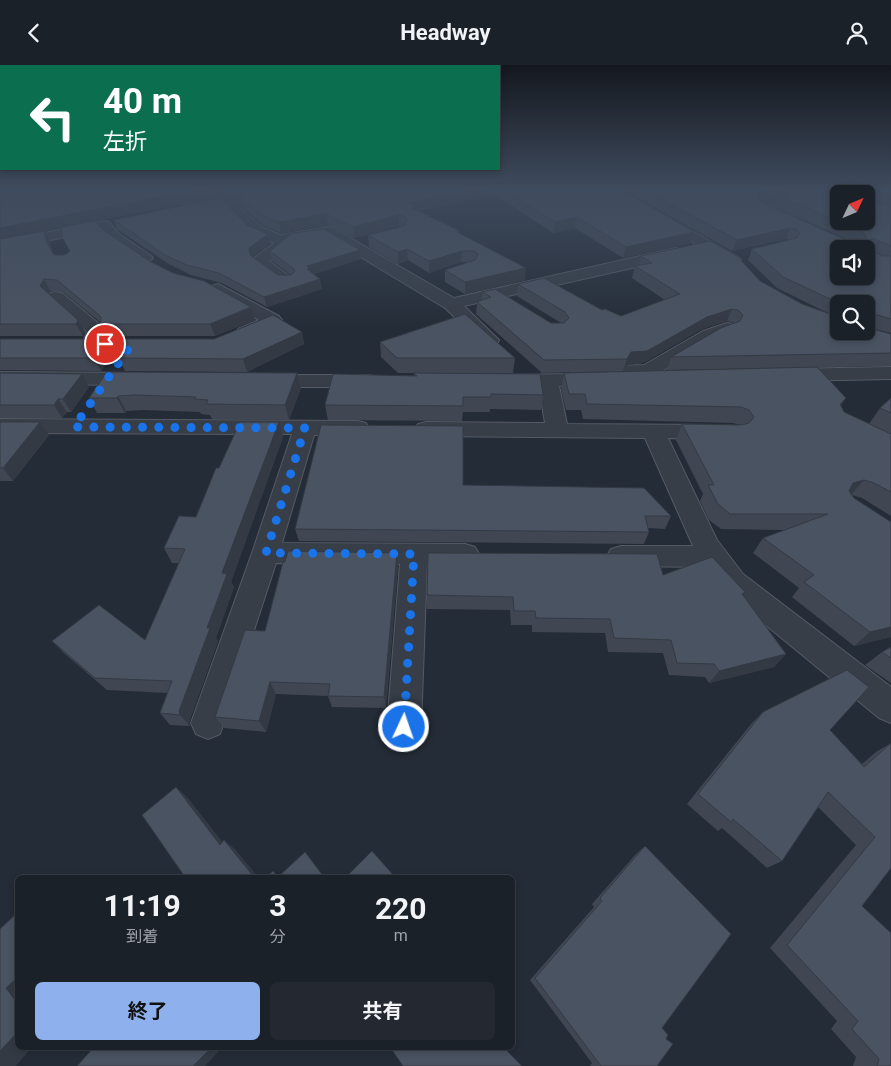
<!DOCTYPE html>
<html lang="ja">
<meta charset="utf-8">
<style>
:root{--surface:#1b2129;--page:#242931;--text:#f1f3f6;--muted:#a0a3a8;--line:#393e46;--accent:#8eb1ed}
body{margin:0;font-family:Roboto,"Noto Sans JP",sans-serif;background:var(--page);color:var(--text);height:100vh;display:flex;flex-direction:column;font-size:19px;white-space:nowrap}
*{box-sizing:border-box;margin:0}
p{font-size:16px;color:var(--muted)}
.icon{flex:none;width:28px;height:28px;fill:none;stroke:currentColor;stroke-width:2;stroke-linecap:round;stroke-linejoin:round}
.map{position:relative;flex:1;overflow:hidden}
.drawer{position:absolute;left:15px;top:810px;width:500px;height:175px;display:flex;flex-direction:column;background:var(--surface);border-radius:8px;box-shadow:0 2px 8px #0003,0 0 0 1px var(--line)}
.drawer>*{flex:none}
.banner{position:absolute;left:0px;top:0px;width:500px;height:105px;box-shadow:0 2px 8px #0003,0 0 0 1px var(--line);background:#0b6e4f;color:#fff;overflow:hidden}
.needle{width:32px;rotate:46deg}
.tools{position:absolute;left:830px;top:120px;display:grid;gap:10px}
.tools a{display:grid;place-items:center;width:45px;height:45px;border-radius:8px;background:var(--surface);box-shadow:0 2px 8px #0003,0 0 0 1px var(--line);font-size:25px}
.pin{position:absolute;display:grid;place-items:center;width:42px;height:42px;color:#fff;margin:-21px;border:2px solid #fff;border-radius:50%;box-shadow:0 1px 5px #0007}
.me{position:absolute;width:55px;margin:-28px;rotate:3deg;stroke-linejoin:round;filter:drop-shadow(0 0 4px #0008)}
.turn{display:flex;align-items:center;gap:18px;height:105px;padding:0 20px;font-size:22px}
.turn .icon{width:65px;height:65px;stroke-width:2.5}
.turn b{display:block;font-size:35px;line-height:42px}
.eta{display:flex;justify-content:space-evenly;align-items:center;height:85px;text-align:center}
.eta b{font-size:30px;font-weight:700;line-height:35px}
.primary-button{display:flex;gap:10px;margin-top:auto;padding:10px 20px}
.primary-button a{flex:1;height:58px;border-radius:8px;background:var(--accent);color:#111;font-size:20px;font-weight:700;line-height:58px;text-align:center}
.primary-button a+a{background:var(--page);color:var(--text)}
header{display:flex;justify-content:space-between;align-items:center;height:65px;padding:0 20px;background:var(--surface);font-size:22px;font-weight:700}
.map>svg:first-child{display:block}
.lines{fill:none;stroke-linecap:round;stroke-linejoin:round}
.street-casing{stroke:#555b65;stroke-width:2}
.street{fill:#373e48;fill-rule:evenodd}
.wall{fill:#404753;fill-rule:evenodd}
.shaded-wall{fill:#343a44}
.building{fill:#4a5361;stroke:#343a44;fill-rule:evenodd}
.route{stroke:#1a73e8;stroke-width:9;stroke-dasharray:0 16.2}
</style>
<header><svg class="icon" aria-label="back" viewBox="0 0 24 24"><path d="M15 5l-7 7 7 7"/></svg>Headway<svg class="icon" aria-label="person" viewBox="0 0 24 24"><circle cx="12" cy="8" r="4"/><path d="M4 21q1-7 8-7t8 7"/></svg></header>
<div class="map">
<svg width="891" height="1001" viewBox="0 0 891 1001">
<rect width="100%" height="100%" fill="#242c37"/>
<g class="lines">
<g class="street-casing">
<g id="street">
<polygon points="206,124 220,124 261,162 281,170 328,162 333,163 454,233 676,183 681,185 684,188 681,191 676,193 464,241 499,275 497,279 490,281 483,279 445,243 326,171 293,176 288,179 283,186 269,196 295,215 293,218 281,218 254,199 253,194 274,178 251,168 223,140 188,147 183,146 181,143 183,140 216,134"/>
<polygon points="603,124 618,124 738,192 741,195 738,198 728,198"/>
<polygon points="819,124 848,124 842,128 769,141 857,181 859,184 839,184 831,181 759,147 754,138 761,134"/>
<path d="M104,156L109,157L119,169L150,190L153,193L150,196C136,200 110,176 101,165L0,185V177Z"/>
<path d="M218,219L279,251L282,255L279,259C267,264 251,275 238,272L235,268L238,264L259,255L212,227L210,224L212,221Z"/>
<polygon points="56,227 62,228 103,262 106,266 98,282 91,284 84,282 82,278 87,267 48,232 50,228"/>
<polygon points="727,258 733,259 736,263 733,267 715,274 655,310 609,313 610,315 607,319 559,321 567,359 716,360 724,362 727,367 724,372 716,374 668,373 717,475 743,509 891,622 891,658 879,653 723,525 707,502 621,501 611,498 607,491 611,484 621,481 693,481 645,373 426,371 418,369 415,364 418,359 426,357 545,358 539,322 503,322 496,320 493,316 496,312 503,310 571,309 573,304 580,302 644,300 703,266"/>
<polygon points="891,302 891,314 788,316 781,314 778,310 781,306 788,304"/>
<polygon points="0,307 140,308 147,310 150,314 147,318 140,320 0,319"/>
<polygon points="263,310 370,310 377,312 380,316 377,320 370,322 263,322 256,320 253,316 256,312"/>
<polygon points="0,354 358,356 366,358 369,363 366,368 358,370 314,370 282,478 465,479 475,482 479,489 475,496 465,499 427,499 421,662 416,674 404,678 392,674 387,662 400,499 276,498 220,669 208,674 196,669 191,658 252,488 292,369 0,368"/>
</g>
</g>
<use href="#street" class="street"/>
</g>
<g class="wall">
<path d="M0,124L212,133L95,156L103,165L151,197L173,208L251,242L255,255L215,271H106L100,259V257L63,227L50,226L49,229L78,255L85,267L83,271H0ZM62,163V172L70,186L65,190H54L52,187L50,177L45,166Z"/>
<polygon points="223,124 620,124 690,178 623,193 575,163 553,168 494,129 419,146 460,168 525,215 465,229 445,217 445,205 469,197 461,197 429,208 408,195 398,199 369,182 368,170 401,162 399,161 354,173 328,160 281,168 262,160"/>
<polygon points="622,124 807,124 759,133 762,138 844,174 847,174 775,142 780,131 821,124 891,124 891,268 866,262 866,239 839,239 839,266 891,269 891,301 667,305 671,292 734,258 727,256 702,264 643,298 628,300 623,306 542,308 476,249 477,237 482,235 482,227 551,258 561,258 517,231 518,219 621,251 665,235 632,213 635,201 639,201 641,191 760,216 802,239 832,250 777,223 748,195 752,184 790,175 786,174 732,186"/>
<polygon points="114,155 247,160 268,169 270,178 253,192 278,210 291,210 272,196 270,186 361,194 314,209 322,224 267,242 222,218 191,210 169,199 117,164"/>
<polygon points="302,267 304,279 247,307 125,306 120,295 117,294 107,297 101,306 0,305 0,274 214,274"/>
<polygon points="380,277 515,293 513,308 398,308 381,292"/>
<polygon points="0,308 89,322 71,347 67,347 62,353 0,353"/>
<polygon points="297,308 301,323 289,355 212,354 210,350 201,349 200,347 143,345 126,346 125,348 97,348 89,333"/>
<polygon points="414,308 543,330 541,345 490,344 490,347 463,347 462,356 328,355 325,340 414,311"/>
<polygon points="564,308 846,333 841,340 844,347 869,359 880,343 891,333 891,369 871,360 891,369 891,451 862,433 852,430 891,572 854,581 792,532 799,523 753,488 763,473 786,465 721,464 709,455 700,436 703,429 676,375 682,359 741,360 733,358 583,354 581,345 566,345 561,324"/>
<polygon points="0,357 49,370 13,416 0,416"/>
<polygon points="283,372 231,517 234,522 216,573 218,576 189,657 190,661 170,660 160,648 168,628 107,625 65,589 52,576 145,575 179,498 172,498 164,483 196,452 219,403"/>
<polygon points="463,420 671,451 665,464 648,463 649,467 644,479 299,476 295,464"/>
<polygon points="397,488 398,502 386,643 332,642 328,631 276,629 266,667 224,663 215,652 265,566"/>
<polygon points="663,510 743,530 786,589 774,602 709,618 705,612 669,610 663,588 608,587 605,568 532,567 532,560 511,560 510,545 427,544 427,530"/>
<polygon points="891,582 891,618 865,600 882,587"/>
<polygon points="763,647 830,665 862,699 876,687 891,678 891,803 862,841 891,1001 853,1001 856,992 831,964 837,956 770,883 856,780 818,742 782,796 767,803 722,763 718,766 687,739 751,659"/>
<polygon points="645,781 662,963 666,974 657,1001 590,1001 592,998 530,915 594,842 592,839 636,789"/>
</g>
<g class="shaded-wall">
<polygon points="200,124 210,124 212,133 45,166 50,177 53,189 0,175 0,163"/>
<polygon points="471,124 494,124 494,129 416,147 409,138"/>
<polygon points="761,124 807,124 761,132 752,138 756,127"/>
<polygon points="326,149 328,160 281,168 279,157"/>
<polygon points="398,150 399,161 354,173 353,162"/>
<polygon points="577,152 575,163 553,168 555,157"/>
<polygon points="790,163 786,174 732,186 737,175"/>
<polygon points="694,167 690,178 623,193 626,182"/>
<polygon points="268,169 270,178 252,193 250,190 249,183"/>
<polygon points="407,184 408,195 398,199 398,187"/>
<polygon points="360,185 361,194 311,210 309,214 307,201"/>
<polygon points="462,186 461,197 429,208 429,196"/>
<polygon points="526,203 525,215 465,229 465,217"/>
<polygon points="44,214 50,226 47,233 40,221"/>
<polygon points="320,214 322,224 267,242 264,232"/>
<polygon points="251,242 255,255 215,271 210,259"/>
<polygon points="732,244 727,256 702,264 643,298 628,300 623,306 627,294 631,287 707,252"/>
<polygon points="78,255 85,267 83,271 76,259"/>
<polygon points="302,267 304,279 247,307 243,294"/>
<polygon points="110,282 117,294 107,297 101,306 94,293 101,284"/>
<polygon points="297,308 301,323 289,355 285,340"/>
<polygon points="82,309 89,322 71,347 63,334"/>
<polygon points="118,331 126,346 125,348 117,333"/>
<polygon points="58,334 67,347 62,353 54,340"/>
<polygon points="40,357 49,370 13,416 3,403"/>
<polygon points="279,357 283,372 231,517 234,522 216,573 218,576 189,657 190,661 180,650 179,646 207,563 222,508"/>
<polygon points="864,415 851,430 841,434 853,418"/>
<polygon points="397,488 398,502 386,643 384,632"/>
<polygon points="891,562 891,572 854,581 870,567"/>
<polygon points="786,589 774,602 709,618 719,606"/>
<polygon points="270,617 276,629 266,667 259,656"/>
<polygon points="176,722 188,733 231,788 220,780"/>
<polygon points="224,775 235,784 258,812 254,812"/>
<polygon points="18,912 18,939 6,923"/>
<polygon points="18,967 18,982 32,982 16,1001 0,1001 0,986"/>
<polygon points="212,982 223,982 205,1001 193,1001"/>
</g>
<g class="building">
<polygon points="0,124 200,124 0,163"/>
<polygon points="231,124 471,124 409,138 416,142 412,143 460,166 457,167 526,203 465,217 445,205 475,195 478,189 474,186 462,186 429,196 407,184 398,187 368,170 404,161 407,155 404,151 398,150 353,162 326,149 279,157 260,149"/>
<polygon points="503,124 620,124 694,167 626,182 577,152 555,157"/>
<path d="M643,124H761L756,127L762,138L844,174L867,173L864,168L780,131L821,124H870L871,134L891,143V181L871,173L870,184L882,191H891V254L874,249L872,252H866V239H841L783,212L752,184L797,173L800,168L796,164L790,163L737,175ZM839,129H866V156H839ZM839,184H866V211H839Z"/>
<polygon points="874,124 891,124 891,132"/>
<polygon points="220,133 247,160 268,169 249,183 250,190 278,210 291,210 295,206 294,204 270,186 292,168 324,164 360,185 307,201 310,203 307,204 320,214 264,232 219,208 187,200 165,190 114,155"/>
<polygon points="95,156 103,165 151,197 173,208 204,216 251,242 210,259 100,259 101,252 98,249 57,215 44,214 40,221 78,255 76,259 0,259 0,174 44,166 47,178 54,190 65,190 70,186 62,172 62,162"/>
<polygon points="710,176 737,191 760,216 802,239 839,252 839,266 866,266 866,262 891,269 891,288 671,292 721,263 740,256 743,250 738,245 732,244 707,252 647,286 631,287 627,294 544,295 477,237 491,232 482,227 495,224 551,258 564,258 569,253 565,247 518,219 544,213 602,245 605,244 621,251 680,229 635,201 652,198 641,191"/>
<polygon points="465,249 515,293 397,293 380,277"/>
<polygon points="273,250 302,267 243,294 119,293 122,289 118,284 110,282 101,284 94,293 0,293 0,274 214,274"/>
<polygon points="817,302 846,333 840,339 844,347 891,369 891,427 874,418 864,415 853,418 849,426 854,433 891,457 891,562 870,567 804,517 814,510 763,473 828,449 730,449 718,439 708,420 714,420 682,359 741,360 749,358 754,352 749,345 741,342 587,339 585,329 569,329 564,308"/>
<polygon points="107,307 297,308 285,340 206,339 208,335 195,334 196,332 135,330 118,331 117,333 89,333"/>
<polygon points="0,308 82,309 63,334 58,334 54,340 0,340"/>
<polygon points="414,308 540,309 543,330 491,329 491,332 463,332 463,341 325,340 333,309 417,311"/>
<polygon points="891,333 891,348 880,343"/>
<polygon points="0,357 40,357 3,403 0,403"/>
<polygon points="240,357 279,357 222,508 227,509 207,563 210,563 179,646 180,650 160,648 172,616 95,613 52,576 99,540 145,575 185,484 164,483 179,451 196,452 216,403 219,403"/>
<polygon points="321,360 463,361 463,420 644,423 671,451 645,451 649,467 295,464"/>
<polygon points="288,486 397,488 384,632 328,631 330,619 270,617 259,656 215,652 245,565 265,566 283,497 285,497"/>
<polygon points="428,488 657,489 663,510 712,492 745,527 742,529 786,589 719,606 714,599 677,598 671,575 614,573 610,554 536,553 535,546 514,546 513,532 427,530"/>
<polygon points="891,582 891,593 882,587"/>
<polygon points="847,605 869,622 830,665 864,702 891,678 891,803 862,841 891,868 891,1001 877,1001 879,994 852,964 858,956 787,880 875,772 828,727 782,796 733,754 731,757 698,729 763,647"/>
<polygon points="176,722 220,780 224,775 254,812 185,812 142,750"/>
<polygon points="645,781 731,869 662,963 668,970 666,974 673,979 657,1001 601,1001 535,913 602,836 600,833"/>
<polygon points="372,786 395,812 346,812"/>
<polygon points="305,787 324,812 266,812 273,806 278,812"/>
<polygon points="18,847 18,912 6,923 18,939 18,967 0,986 0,864"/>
<polygon points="94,982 212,982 193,1001 77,1001"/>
<polygon points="390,982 503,982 522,1001 403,1001"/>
</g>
<linearGradient id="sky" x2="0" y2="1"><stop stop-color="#14181e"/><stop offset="0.47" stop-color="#3f4b5e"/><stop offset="1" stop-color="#3f4b5e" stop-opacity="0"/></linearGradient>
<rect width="891" height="264" fill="url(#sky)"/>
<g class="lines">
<polyline class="route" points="105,279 131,280 74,362 305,363 266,488 414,489 404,662"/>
</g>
</svg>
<div class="tools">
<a><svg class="needle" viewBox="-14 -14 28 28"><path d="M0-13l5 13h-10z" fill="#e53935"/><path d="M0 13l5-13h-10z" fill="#a0a3a8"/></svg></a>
<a><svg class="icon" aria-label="sound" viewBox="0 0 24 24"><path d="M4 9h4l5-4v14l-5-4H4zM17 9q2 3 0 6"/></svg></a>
<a><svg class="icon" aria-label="search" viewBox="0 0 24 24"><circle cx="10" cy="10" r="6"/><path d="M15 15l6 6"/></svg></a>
</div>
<div class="pin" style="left:105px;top:279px;background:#d93025"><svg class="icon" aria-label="arrive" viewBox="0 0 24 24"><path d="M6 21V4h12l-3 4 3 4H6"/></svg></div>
<svg class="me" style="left:404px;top:662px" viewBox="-20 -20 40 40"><circle r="17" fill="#1a73e8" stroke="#fff" stroke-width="3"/><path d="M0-11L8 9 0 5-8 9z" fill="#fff"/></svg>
<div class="banner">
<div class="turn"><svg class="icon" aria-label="left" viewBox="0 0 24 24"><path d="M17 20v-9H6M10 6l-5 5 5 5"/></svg><div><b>40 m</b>左折</div></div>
</div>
<section class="drawer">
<div class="eta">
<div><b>11:19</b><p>到着</p></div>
<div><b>3</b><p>分</p></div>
<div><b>220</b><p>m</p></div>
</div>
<div class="primary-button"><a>終了</a><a>共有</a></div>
</section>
</div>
